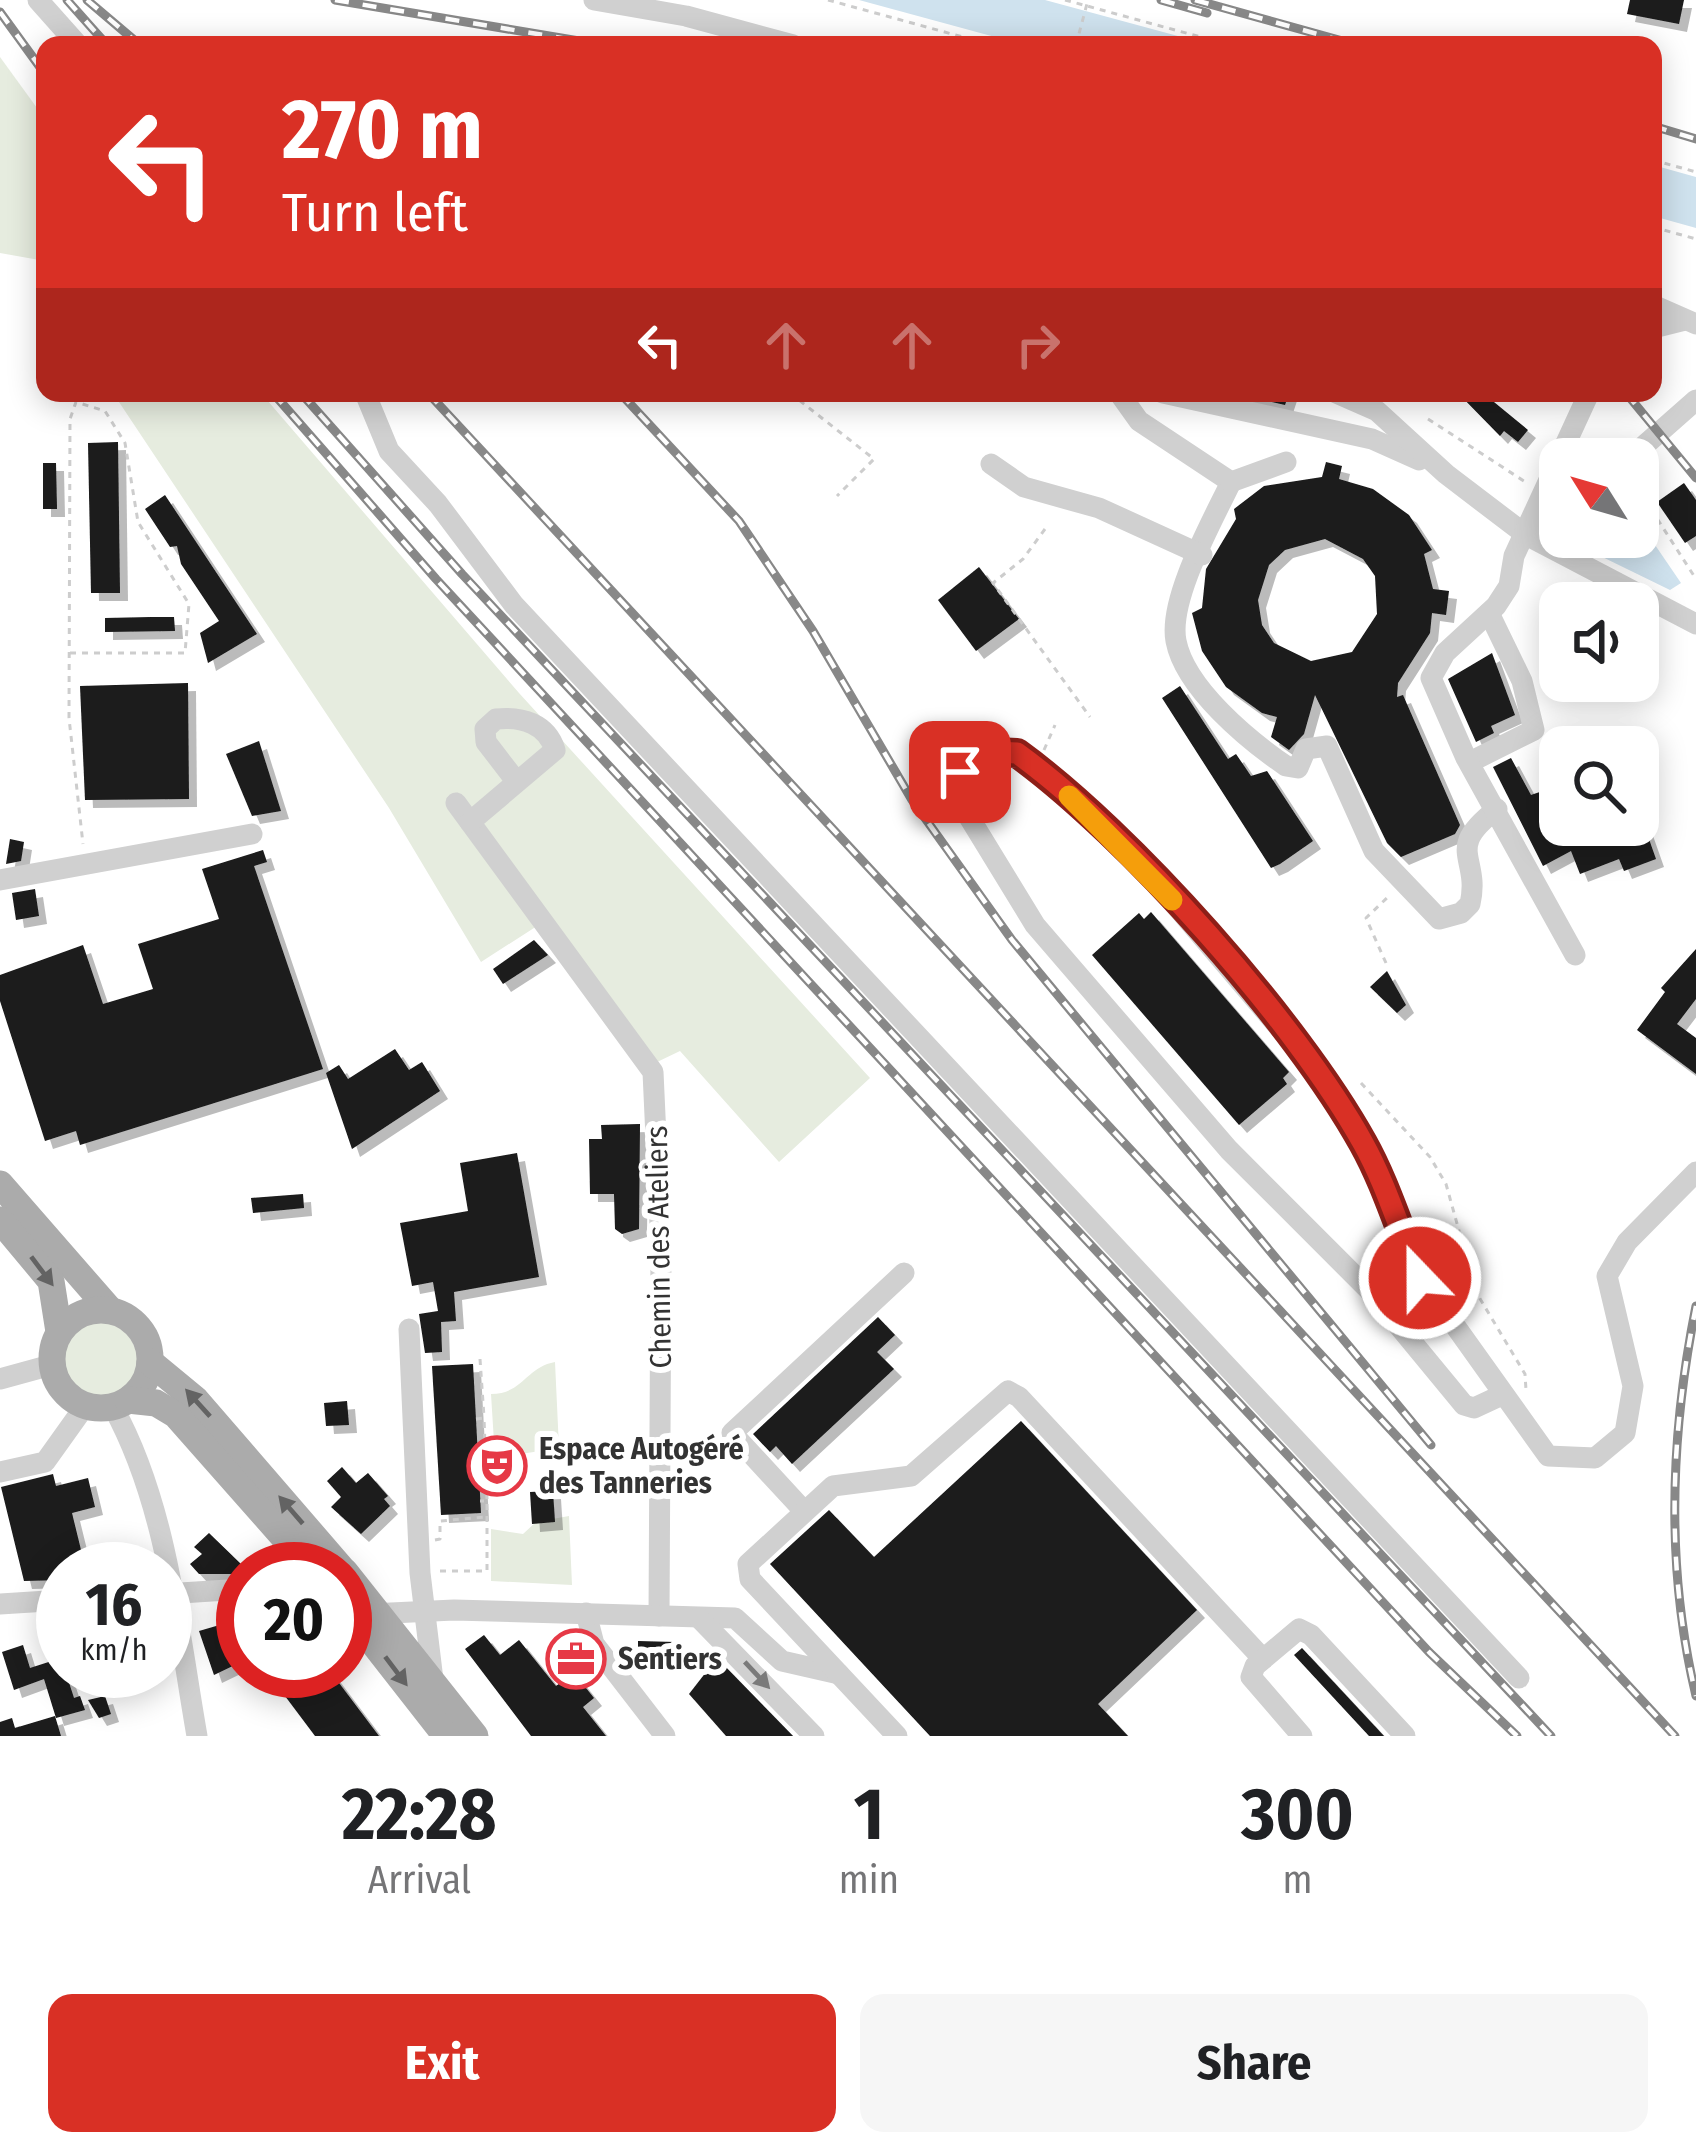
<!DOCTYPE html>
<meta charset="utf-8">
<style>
:root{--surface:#fff;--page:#f6f6f6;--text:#202124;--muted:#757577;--accent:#d93025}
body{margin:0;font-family:"Fira Sans Condensed",sans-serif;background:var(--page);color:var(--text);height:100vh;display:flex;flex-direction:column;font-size:45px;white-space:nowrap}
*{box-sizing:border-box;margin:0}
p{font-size:39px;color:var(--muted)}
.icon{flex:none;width:66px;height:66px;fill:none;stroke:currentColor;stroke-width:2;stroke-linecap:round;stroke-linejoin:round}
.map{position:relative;height:1736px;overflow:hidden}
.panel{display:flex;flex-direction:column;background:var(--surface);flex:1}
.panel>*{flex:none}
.banner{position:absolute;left:36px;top:36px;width:1626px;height:366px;border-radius:24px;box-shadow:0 6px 30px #0003;background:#d93025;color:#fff;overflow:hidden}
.needle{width:78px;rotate:307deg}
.tools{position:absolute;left:1539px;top:438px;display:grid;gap:24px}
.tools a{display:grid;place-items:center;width:120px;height:120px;border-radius:24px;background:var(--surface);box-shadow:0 6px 30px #0003;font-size:60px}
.speed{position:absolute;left:36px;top:1542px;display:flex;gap:24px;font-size:60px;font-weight:700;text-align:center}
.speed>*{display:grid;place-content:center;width:156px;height:156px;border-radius:50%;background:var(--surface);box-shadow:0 6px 30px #0003;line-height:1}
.speed small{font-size:30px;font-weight:400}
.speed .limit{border:18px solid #d22;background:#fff;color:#111}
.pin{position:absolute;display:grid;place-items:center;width:102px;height:102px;color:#fff;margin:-51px;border-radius:24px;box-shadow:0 6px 18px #0006}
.me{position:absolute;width:132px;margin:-66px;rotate:338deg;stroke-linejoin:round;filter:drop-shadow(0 0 9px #0008)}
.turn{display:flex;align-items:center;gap:42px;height:252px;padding:0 48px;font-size:54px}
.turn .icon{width:156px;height:156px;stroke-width:2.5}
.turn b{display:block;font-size:84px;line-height:102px}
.lanes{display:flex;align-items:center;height:114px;padding:0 48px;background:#0003;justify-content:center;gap:60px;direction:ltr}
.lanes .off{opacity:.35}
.eta{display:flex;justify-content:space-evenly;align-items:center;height:204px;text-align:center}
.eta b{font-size:72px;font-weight:700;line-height:84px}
.primary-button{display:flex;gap:24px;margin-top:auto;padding:24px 48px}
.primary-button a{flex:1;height:138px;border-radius:24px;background:var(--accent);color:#fff;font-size:48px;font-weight:700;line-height:138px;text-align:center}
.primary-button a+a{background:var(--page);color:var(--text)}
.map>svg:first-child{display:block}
.green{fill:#e6ecdf}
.water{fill:#cfe2ee}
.building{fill:#1a1a1a;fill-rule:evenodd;filter:url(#shadow)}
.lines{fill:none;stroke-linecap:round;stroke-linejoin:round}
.path{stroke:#cdcdcd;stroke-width:3;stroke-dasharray:6 6;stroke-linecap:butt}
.minor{stroke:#d0d0d0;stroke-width:21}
.major{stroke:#ababab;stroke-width:27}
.rail-casing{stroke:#888;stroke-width:9}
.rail{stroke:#fff;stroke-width:4.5;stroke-dasharray:14;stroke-linecap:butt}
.path-bridge{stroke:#cdcdcd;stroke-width:3;stroke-dasharray:6 6;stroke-linecap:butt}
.oneway{fill:#636363}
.oneway2{fill:#7a7a7a}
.route-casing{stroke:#8d1f18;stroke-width:30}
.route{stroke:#d93025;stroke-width:21}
.slow{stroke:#f59e0b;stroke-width:21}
.labels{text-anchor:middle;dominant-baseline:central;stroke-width:12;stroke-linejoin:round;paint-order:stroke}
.street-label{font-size:30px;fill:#333;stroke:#fff}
.poi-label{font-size:30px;font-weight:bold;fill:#333;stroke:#fff;text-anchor:start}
</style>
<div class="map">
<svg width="1696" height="1736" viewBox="0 0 1696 1736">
<defs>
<filter id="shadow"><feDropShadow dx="8" dy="8" stdDeviation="0" flood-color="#0004"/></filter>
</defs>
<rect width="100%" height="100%" fill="#fff"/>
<g class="green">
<polygon points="0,57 45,119 45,261 0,253"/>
<polygon points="113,393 261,393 519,693 870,1078 779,1162 680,1051 655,1063 551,917 481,962 389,808"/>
<circle cx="99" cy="1360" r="38"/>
<path d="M555,1362L559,1448L495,1458L491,1394C523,1394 526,1367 555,1362Z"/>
<polygon points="569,1516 572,1585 491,1581 491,1529 523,1534 536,1522"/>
</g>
<g class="water">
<polygon points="859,0 1045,0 1211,45 1024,45"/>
<polygon points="1653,165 1696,177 1696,228 1653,216"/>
<polygon points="1638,520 1681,583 1670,590 1586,549 1593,537 1638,537"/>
</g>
<g class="building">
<polygon points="1630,0 1684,0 1679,24 1627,14"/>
<polygon points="1233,393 1289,393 1285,405"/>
<polygon points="1458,393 1483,393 1528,430 1518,442 1504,431 1500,436"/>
<polygon points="118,442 120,593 91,593 88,443"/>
<path d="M1326,462L1342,466L1339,479L1373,489L1409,515L1432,550L1424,554L1433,589L1449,591L1446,615L1432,613L1430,633L1398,683L1397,697L1403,695L1460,825L1455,834L1401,857L1387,843L1315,695L1304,734L1289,750L1271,737L1277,717L1262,713L1226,687L1202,651L1192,613L1202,608L1206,569L1236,519L1234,509L1264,486L1322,477ZM1325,539L1363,559L1375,576L1377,614L1352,652L1311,661L1274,643L1262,625L1258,600L1269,565L1285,550Z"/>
<polygon points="43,463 56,463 57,509 43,509"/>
<polygon points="1684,483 1696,500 1696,536 1685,543 1657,502"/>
<polygon points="165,495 257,634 208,663 200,633 219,621 181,564 177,546 170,547 145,509"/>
<polygon points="979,567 1019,619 976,651 938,600"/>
<polygon points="151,617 174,617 175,631 105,632 105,618"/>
<polygon points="1492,653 1515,715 1491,726 1494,733 1476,742 1448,679"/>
<polygon points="188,683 189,799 85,800 80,686"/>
<polygon points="1180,686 1228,759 1236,754 1251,776 1267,771 1313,841 1280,864 1271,868 1162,698"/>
<polygon points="259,741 281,811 252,816 226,754"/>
<polygon points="1511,758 1531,795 1560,785 1560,825 1644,825 1656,859 1624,871 1619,859 1580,874 1571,851 1543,866 1493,767"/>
<polygon points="10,839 24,842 21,861 6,864"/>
<polygon points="263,850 267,862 254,866 323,1069 80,1145 76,1131 45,1141 0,1001 0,975 83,945 103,1004 153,989 138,944 219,919 202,869"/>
<polygon points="35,889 39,916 16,920 12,893"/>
<polygon points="1151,912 1289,1072 1283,1078 1287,1084 1239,1125 1092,955 1139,913 1144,919"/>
<polygon points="534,940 548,955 503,984 493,969"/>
<polygon points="1696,949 1696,999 1677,1024 1696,1038 1696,1074 1637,1030 1665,992 1661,988"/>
<polygon points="1387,971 1406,1005 1397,1013 1370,987"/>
<polygon points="395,1049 409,1070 422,1062 440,1091 352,1149 326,1073 339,1065 348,1079"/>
<polygon points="640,1124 639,1229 622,1234 615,1229 614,1194 590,1194 589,1139 602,1139 601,1125"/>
<polygon points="517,1153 539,1277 454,1292 456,1321 441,1322 442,1352 425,1353 419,1314 438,1311 433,1282 412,1286 400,1223 468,1211 460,1163"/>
<polygon points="303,1194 304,1208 253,1213 251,1198"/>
<polygon points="878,1317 895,1335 877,1352 894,1369 792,1464 776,1446 770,1452 753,1434"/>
<polygon points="473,1364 481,1513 441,1515 432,1366"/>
<polygon points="347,1401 349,1425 326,1426 324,1403"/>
<polygon points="1021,1421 1197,1610 1098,1704 1128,1736 930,1736 770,1564 829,1510 874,1557"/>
<polygon points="342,1467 356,1483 368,1473 388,1496 384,1499 390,1506 361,1534 331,1507 341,1497 327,1481"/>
<polygon points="53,1474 56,1486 88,1478 95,1507 72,1513 82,1554 116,1552 120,1569 63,1569 63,1580 24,1581 1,1487"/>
<polygon points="553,1491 555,1522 532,1524 530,1492"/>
<polygon points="209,1533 243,1566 243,1574 199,1574 190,1564 202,1554 194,1547"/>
<polygon points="223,1624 226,1632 234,1630 243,1661 214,1675 199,1631"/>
<polygon points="484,1635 500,1655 519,1640 556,1686 574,1673 594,1698 583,1707 606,1736 531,1736 465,1649"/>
<polygon points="638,1641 675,1642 675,1664 638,1663"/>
<polygon points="23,1645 30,1668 61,1658 74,1698 80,1696 85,1710 56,1718 44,1679 14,1690 2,1652"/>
<polygon points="1302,1648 1384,1736 1369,1736 1294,1655"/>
<polygon points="717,1658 793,1736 726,1736 689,1694"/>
<polygon points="302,1671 330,1671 379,1736 315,1736 279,1688"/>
<polygon points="105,1696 111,1714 99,1718 88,1700"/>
<polygon points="55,1716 61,1736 0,1736 0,1722 12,1718 15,1728"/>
</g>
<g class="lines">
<g class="path">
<polyline points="828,0 992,45"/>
<polyline points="1065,0 1230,45"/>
<polyline points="1653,160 1696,172"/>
<polyline points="1653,227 1696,239"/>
<polyline points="597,393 615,393"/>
<polyline points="790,393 874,459 837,496"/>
<polyline points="1428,419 1527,483"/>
<polyline points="1638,489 1696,579"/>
<polyline points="1045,529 1023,559 993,583 1090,717"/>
<polyline points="70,653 185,653 189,604 138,522 125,443 105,411 76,402 70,419 69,718 83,844"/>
<polyline points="1044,750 1055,725"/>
<polyline points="1386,963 1366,918 1391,894"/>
<polyline points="1361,1083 1430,1157 1446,1184 1476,1292 1525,1374 1526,1390"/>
<polyline points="480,1359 484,1417"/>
<polyline points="476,1419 484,1418 487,1499"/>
<polyline points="435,1540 440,1539 440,1521 485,1517"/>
<polyline points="440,1571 487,1571 487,1501 480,1501"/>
</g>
<g class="minor">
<polyline points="38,0 78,45"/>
<polyline points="594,0 686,16 793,45"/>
<polyline points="1653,305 1696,324"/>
<polyline points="1653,328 1685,320"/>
<polyline points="365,393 389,451 438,504 514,605 1519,1678"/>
<path d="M1119,393L1139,421L1231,482C1213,520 1168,599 1176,641C1185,688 1248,740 1286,766L1298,768L1306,749L1327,746L1374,851L1439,919L1461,913L1470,904C1481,856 1443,850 1497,809"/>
<polyline points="1163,393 1372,439 1419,460"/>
<polyline points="1336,393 1377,411 1446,474 1526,535 1696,624"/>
<polyline points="1629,459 1696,400"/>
<polyline points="991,464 1024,487 1099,508 1202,555"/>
<polyline points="1231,482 1286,462"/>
<polyline points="1526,535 1560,516"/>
<polyline points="1472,761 1534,730 1522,681 1489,613"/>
<polyline points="456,803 653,1072 661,1247 659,1616"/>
<path d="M470,822L555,750C547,724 522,716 496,719L485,729L486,742L516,781"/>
<polyline points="0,880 252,834"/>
<polyline points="1575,955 1466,758 1431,678 1445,653 1496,606 1509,586 1514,556 1589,393"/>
<polyline points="409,1329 420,1573 433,1680"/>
<polyline points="0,1379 51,1365"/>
<path d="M1502,1395L1474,1408L1464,1405L1370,1291L1229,1150L1035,925L961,804C949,767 989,739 1021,756L1148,873L1323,1079L1366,1147L1421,1278L1548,1456L1595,1458L1625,1433L1633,1386L1607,1276L1627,1242L1696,1172"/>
<path d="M113,1407C167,1505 178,1628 197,1736"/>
<polyline points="0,1472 45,1462 85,1406"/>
<polyline points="804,1511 732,1433 904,1273"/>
<polyline points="165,1594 243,1589"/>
<polyline points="0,1604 63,1600"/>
<polyline points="586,1613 594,1644 665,1736"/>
<polyline points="370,1614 454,1610 735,1618 782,1661 839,1674"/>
<polyline points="699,1618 814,1736"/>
<polyline points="897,1736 750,1579 748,1564 833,1486 911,1476 1008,1391 1019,1397 1263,1659"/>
<polyline points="1302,1736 1251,1677 1255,1666 1299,1629 1311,1635 1405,1736"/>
</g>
<g class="major">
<polyline points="0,1184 110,1310"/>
<polyline points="0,1220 51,1281 59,1332"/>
<circle cx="101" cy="1359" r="49"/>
<polyline points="150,1362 196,1400 342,1569"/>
<polyline points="128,1400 156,1403 176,1415 312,1569"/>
<polyline points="345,1572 475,1736"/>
<polyline points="345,1607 446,1736"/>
</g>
<g class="rail-casing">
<g id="rail">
<polyline points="67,0 107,45"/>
<polyline points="87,0 140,45"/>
<polyline points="335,0 603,45"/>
<polyline points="1161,0 1207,13"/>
<polyline points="1195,0 1357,45"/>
<polyline points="0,12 45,74"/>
<polyline points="1653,126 1696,139"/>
<polyline points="273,393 436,579 1429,1652 1517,1736"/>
<polyline points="301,393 462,574 1551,1736"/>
<polyline points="428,393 1675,1736"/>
<polyline points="620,393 739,521 813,631 912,800 1012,940 1431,1445"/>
<polyline points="1626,393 1696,478"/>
<path d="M1696,1306C1670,1436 1665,1566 1696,1696"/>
</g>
</g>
<use href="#rail" class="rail"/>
<polyline class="path-bridge" points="1076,45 1088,0"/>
</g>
<defs><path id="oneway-solid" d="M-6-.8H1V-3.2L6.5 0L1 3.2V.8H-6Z" transform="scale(3)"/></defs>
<g class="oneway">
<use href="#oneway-solid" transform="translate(42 1271) rotate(53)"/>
<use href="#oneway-solid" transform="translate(198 1403) rotate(-132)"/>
<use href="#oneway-solid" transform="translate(291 1510) rotate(-131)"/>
<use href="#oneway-solid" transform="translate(396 1671) rotate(53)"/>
</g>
<use class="oneway2" href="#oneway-solid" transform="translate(757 1675) rotate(47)"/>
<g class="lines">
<g class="route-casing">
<path id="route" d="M960,772L995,752L1017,753C1129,834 1296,1022 1363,1143C1387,1186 1400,1233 1420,1278"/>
</g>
<use href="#route" class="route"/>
<polyline class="slow" points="1069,796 1172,900"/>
</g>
<defs>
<g id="theatre-ring" transform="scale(3)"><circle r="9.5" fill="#fff" stroke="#e63946" stroke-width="1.5"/><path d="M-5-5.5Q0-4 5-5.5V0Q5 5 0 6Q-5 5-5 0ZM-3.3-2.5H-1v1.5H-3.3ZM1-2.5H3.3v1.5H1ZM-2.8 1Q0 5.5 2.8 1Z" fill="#e63946"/></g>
<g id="office-ring" transform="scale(3)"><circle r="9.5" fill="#fff" stroke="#e63946" stroke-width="1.5"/><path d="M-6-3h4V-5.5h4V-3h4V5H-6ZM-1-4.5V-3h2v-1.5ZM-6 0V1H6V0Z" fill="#e63946"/></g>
</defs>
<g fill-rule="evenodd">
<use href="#theatre-ring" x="497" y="1466"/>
<use href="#office-ring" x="576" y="1659"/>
</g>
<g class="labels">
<g class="street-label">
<text transform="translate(659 1247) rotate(-91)">Chemin des Ateliers</text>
</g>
<g class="poi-label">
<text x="539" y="1449">Espace Autogéré<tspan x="539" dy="34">des Tanneries</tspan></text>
<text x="618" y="1659">Sentiers</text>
</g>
</g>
</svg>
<div class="tools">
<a><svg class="needle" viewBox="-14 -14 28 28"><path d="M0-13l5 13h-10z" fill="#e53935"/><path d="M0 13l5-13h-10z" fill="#757577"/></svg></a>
<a><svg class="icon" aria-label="sound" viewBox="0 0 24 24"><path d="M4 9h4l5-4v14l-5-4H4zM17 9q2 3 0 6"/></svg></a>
<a><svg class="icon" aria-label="search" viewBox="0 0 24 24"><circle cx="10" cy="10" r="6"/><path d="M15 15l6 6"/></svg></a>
</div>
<div class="speed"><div>16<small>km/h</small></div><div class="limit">20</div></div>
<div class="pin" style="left:960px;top:772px;background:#d93025"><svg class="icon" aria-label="arrive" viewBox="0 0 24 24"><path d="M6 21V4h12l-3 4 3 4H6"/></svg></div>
<svg class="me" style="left:1420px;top:1278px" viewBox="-20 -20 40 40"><circle r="17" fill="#d93025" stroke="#fff" stroke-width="3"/><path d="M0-11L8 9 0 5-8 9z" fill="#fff"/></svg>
<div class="banner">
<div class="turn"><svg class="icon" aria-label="left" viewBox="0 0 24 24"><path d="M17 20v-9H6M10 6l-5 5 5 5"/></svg><div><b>270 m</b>Turn left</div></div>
<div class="lanes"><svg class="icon" aria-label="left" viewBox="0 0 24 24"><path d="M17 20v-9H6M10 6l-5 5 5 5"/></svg><svg class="icon off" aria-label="ahead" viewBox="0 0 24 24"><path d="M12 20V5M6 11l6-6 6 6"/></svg><svg class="icon off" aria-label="ahead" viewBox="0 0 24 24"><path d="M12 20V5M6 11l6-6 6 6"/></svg><svg class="icon off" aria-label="right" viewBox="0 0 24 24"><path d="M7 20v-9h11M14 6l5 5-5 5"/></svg></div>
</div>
</div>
<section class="panel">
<div class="eta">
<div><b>22:28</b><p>Arrival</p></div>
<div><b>1</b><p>min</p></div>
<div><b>300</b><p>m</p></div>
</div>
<div class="primary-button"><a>Exit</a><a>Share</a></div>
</section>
